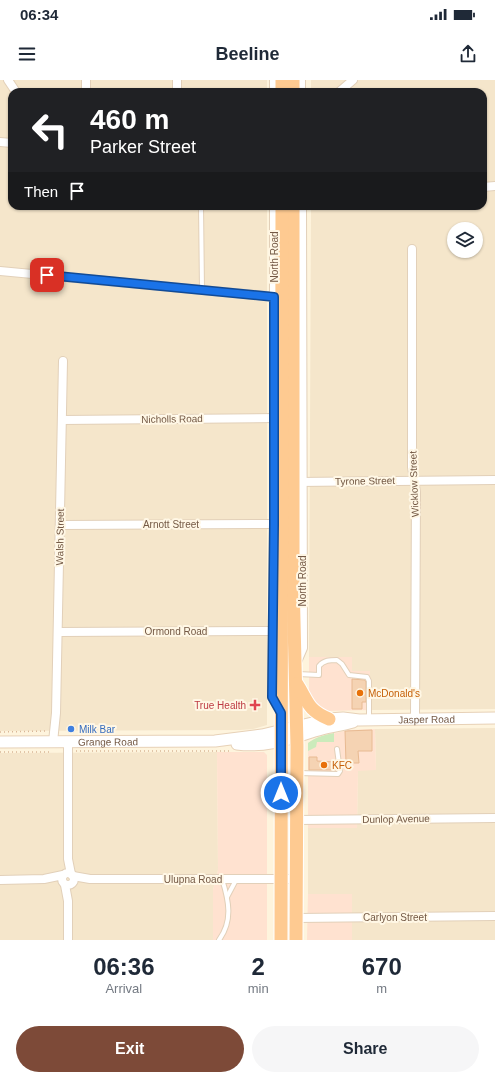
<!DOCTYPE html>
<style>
:root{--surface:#fff;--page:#f6f6f7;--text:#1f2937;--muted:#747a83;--accent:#7d4a38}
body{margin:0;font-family:Helvetica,sans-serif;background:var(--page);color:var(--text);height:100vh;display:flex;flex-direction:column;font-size:15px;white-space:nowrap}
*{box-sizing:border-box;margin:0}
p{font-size:13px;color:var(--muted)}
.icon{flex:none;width:22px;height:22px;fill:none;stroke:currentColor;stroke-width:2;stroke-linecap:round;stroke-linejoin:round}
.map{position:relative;height:860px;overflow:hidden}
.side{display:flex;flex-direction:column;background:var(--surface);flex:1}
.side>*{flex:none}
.guide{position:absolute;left:8px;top:8px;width:479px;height:122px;border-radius:12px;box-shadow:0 1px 3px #0004;background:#202124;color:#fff;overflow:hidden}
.tools{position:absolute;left:447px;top:142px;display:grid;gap:8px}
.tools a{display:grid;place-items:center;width:36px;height:36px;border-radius:50%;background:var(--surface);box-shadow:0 1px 3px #0004;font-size:20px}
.pin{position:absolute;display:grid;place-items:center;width:34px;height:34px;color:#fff;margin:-17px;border-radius:8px;box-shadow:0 2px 6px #0006}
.me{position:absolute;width:44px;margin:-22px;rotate:0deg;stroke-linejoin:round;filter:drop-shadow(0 0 3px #0008)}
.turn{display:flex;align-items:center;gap:14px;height:84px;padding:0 16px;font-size:18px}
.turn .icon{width:52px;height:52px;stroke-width:2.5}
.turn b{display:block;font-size:28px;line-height:34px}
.then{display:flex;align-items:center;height:38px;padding:0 16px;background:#0003;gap:8px;font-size:15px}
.eta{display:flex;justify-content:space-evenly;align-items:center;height:68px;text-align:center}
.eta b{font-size:24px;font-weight:800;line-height:28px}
.action{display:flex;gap:8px;margin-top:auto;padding:8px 16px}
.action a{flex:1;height:46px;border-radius:24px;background:var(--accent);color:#fff;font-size:16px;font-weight:800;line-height:46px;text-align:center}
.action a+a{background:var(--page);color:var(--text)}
.status{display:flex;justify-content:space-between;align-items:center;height:28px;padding:0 20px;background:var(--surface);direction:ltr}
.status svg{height:11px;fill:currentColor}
header{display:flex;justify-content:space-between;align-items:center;height:52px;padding:0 16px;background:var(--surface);font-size:18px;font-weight:800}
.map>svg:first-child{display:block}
.residential{fill:#f5e6cb;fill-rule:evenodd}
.commercial{fill:#ffe2d0}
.green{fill:#cbebbb}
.building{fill:#f5d3b3;stroke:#e8ba92}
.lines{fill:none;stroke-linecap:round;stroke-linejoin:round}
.service-casing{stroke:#e2d0b9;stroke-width:6}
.minor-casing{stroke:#e2d0b9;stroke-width:10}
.secondary-casing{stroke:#e7d1b7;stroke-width:13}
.trunk-casing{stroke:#fff;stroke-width:15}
.path{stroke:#d9b697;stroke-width:1.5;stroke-dasharray:1 3;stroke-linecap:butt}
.service{stroke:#fff;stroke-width:4}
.minor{stroke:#fff;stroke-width:8}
.secondary{stroke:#fff;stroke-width:11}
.trunk{stroke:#feca91;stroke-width:13}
.route-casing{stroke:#114b97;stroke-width:10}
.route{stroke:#1a73e8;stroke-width:7}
.food-dot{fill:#e8710a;stroke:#fff7e5;stroke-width:1.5}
.health-dot{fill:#e0444e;stroke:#fff7e5;stroke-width:1.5}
.shop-dot{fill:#3f7fe0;stroke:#fff7e5;stroke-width:1.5}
.labels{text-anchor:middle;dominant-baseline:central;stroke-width:4;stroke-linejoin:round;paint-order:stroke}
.street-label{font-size:10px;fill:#745945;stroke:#fff7e5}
.food-label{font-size:10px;fill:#c56008;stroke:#fff7e5;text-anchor:start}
.health-label{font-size:10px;fill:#be3a42;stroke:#fff7e5;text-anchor:end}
.shop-label{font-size:10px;fill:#366cbe;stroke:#fff7e5;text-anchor:start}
</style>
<div class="status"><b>06:34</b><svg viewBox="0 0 49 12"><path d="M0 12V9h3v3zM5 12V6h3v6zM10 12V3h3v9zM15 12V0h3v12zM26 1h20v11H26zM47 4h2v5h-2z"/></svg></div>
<header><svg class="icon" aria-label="menu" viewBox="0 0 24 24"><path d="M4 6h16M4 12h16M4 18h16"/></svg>Beeline<svg class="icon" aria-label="share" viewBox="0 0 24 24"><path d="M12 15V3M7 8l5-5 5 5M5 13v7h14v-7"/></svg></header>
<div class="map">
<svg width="495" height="860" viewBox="0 0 495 860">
<rect width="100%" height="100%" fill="#fef4dd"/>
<g class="residential">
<polygon points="0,0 267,0 267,12 12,12 12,126 267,126 267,645 253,649 240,650 0,651"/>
<path d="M311,0H495V629L370,630L352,591V577H309L311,126H483V12H311ZM454,149H476V171H454Z"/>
<polygon points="495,648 495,860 352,860 352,814 308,814 308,748 357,748 358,690 376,690 375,649"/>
<polygon points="217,672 218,790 213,810 213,860 0,860 0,673"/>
</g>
<g class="commercial">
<polygon points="309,577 352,577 352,591 370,591 370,630 326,631 309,618"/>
<polygon points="375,649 376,690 358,691 357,748 308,748 308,663 316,658 348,650"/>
<polygon points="217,672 264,672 267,675 267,860 213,860 213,810 218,790"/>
<polygon points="308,814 352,814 352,860 307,860"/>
</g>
<path class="green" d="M334,653V662H317L316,667L308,671V663C316,657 324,655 334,653Z"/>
<g class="building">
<polygon points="352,599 365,600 366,602 366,622 362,622 362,629 352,629"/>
<polygon points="372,650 372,671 358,671 359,683 346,683 345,651"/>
<polygon points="309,677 317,677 317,681 335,682 336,690 309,690"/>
</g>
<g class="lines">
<g class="service-casing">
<g id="service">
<polyline points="201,126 202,210"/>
<path d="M298,594L319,595V586C324,580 330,580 337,580L342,584L349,595L367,597L369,601V639"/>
<polyline points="298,693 338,694 340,691 337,669"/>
<polyline points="227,817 236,800"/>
<path d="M219,860C233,841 229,821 222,799"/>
</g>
</g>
<g class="minor-casing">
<g id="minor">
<polyline points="8,0 16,12"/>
<polyline points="177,0 177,12"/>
<polyline points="301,0 301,12"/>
<polyline points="86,12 86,0"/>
<polyline points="274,12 274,0"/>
<polyline points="339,12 353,0"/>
<polyline points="0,62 12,63"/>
<polyline points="483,107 495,106"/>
<polyline points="274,126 274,444 272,617 280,631"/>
<polyline points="412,169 412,387 416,412 415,639"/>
<polyline points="0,191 278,217"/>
<polyline points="62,340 279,338"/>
<polyline points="297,402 495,400"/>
<polyline points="60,445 279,444"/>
<polyline points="58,552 277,551"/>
<polyline points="297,582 303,568 302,126"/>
<polyline points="53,662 56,633 63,281"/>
<polyline points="68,662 68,779 71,794"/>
<polyline points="297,740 495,738"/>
<circle cx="68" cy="799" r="6"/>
<polyline points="73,796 90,799 296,799"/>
<polyline points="0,800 44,799 63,795"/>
<polyline points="65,805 68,821 68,860"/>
<polyline points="296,838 495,836"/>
</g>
</g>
<g class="secondary-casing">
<g id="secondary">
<path id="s1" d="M0,662L215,661L262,655L329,639L343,638L359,640L495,638"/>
<path d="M237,664C269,668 293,657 322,649C332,646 343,645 353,642"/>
</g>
</g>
<g class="trunk-casing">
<g id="trunk">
<polyline points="282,0 282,12"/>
<polyline points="293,12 293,0"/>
<polyline points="293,126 293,500 297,666 296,860"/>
<path d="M297,604C308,621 307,630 329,639"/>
<polyline points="281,860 282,126"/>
</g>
</g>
<g class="path">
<polyline points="0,652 46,651"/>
<polyline points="76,671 232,671"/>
<polyline points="0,672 52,672"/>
</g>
<use href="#service" class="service"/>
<use href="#minor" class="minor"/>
<use href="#secondary" class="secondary"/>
<use href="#trunk" class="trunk"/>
</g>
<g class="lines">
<g class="route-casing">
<polyline id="route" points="47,195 274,217 274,444 272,617 281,633 281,713"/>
</g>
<use href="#route" class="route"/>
</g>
<g class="food-dot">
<circle cx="360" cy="613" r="4"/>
<circle cx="324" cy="685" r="4"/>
</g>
<path class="health-dot" d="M253 619h4v4h4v4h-4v4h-4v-4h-4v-4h4z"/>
<circle class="shop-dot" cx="71" cy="649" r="4"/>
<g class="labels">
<g class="street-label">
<text transform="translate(274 177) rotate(-90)">North Road</text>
<text transform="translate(172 339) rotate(-1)">Nicholls Road</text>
<text transform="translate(365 401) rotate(-1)">Tyrone Street</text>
<text transform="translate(414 404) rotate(-92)">Wicklow Street</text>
<text x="171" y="444">Arnott Street</text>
<text transform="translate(60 457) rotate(-89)">Walsh Street</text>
<text transform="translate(302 501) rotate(-90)">North Road</text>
<text x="176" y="551">Ormond Road</text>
<text stroke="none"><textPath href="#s1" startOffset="429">Jasper Road</textPath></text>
<text stroke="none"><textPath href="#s1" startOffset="108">Grange Road</textPath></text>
<text transform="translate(396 739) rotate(-1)">Dunlop Avenue</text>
<text x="193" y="799">Ulupna Road</text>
<text x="395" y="837">Carlyon Street</text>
</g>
<g class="food-label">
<text x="368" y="613">McDonald's</text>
<text x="332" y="685">KFC</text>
</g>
<g class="health-label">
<text x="246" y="625">True Health</text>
</g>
<g class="shop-label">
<text x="79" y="649">Milk Bar</text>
</g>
</g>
</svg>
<div class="tools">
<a><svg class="icon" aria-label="layers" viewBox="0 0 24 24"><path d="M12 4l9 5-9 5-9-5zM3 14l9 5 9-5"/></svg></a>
</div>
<div class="pin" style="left:47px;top:195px;background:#d93025"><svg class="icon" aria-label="arrive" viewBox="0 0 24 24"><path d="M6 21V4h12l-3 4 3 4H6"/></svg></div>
<svg class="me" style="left:281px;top:713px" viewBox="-20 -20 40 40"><circle r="17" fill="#1a73e8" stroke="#fff" stroke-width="3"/><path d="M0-11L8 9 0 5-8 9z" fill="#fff"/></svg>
<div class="guide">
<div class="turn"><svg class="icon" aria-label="left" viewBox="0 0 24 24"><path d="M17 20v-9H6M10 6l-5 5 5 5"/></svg><div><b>460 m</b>Parker Street</div></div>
<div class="then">Then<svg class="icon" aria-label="arrive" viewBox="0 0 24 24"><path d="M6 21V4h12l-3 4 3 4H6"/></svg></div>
</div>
</div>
<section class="side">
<div class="eta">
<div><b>06:36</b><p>Arrival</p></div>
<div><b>2</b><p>min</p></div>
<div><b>670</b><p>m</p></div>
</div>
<div class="action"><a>Exit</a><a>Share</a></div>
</section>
